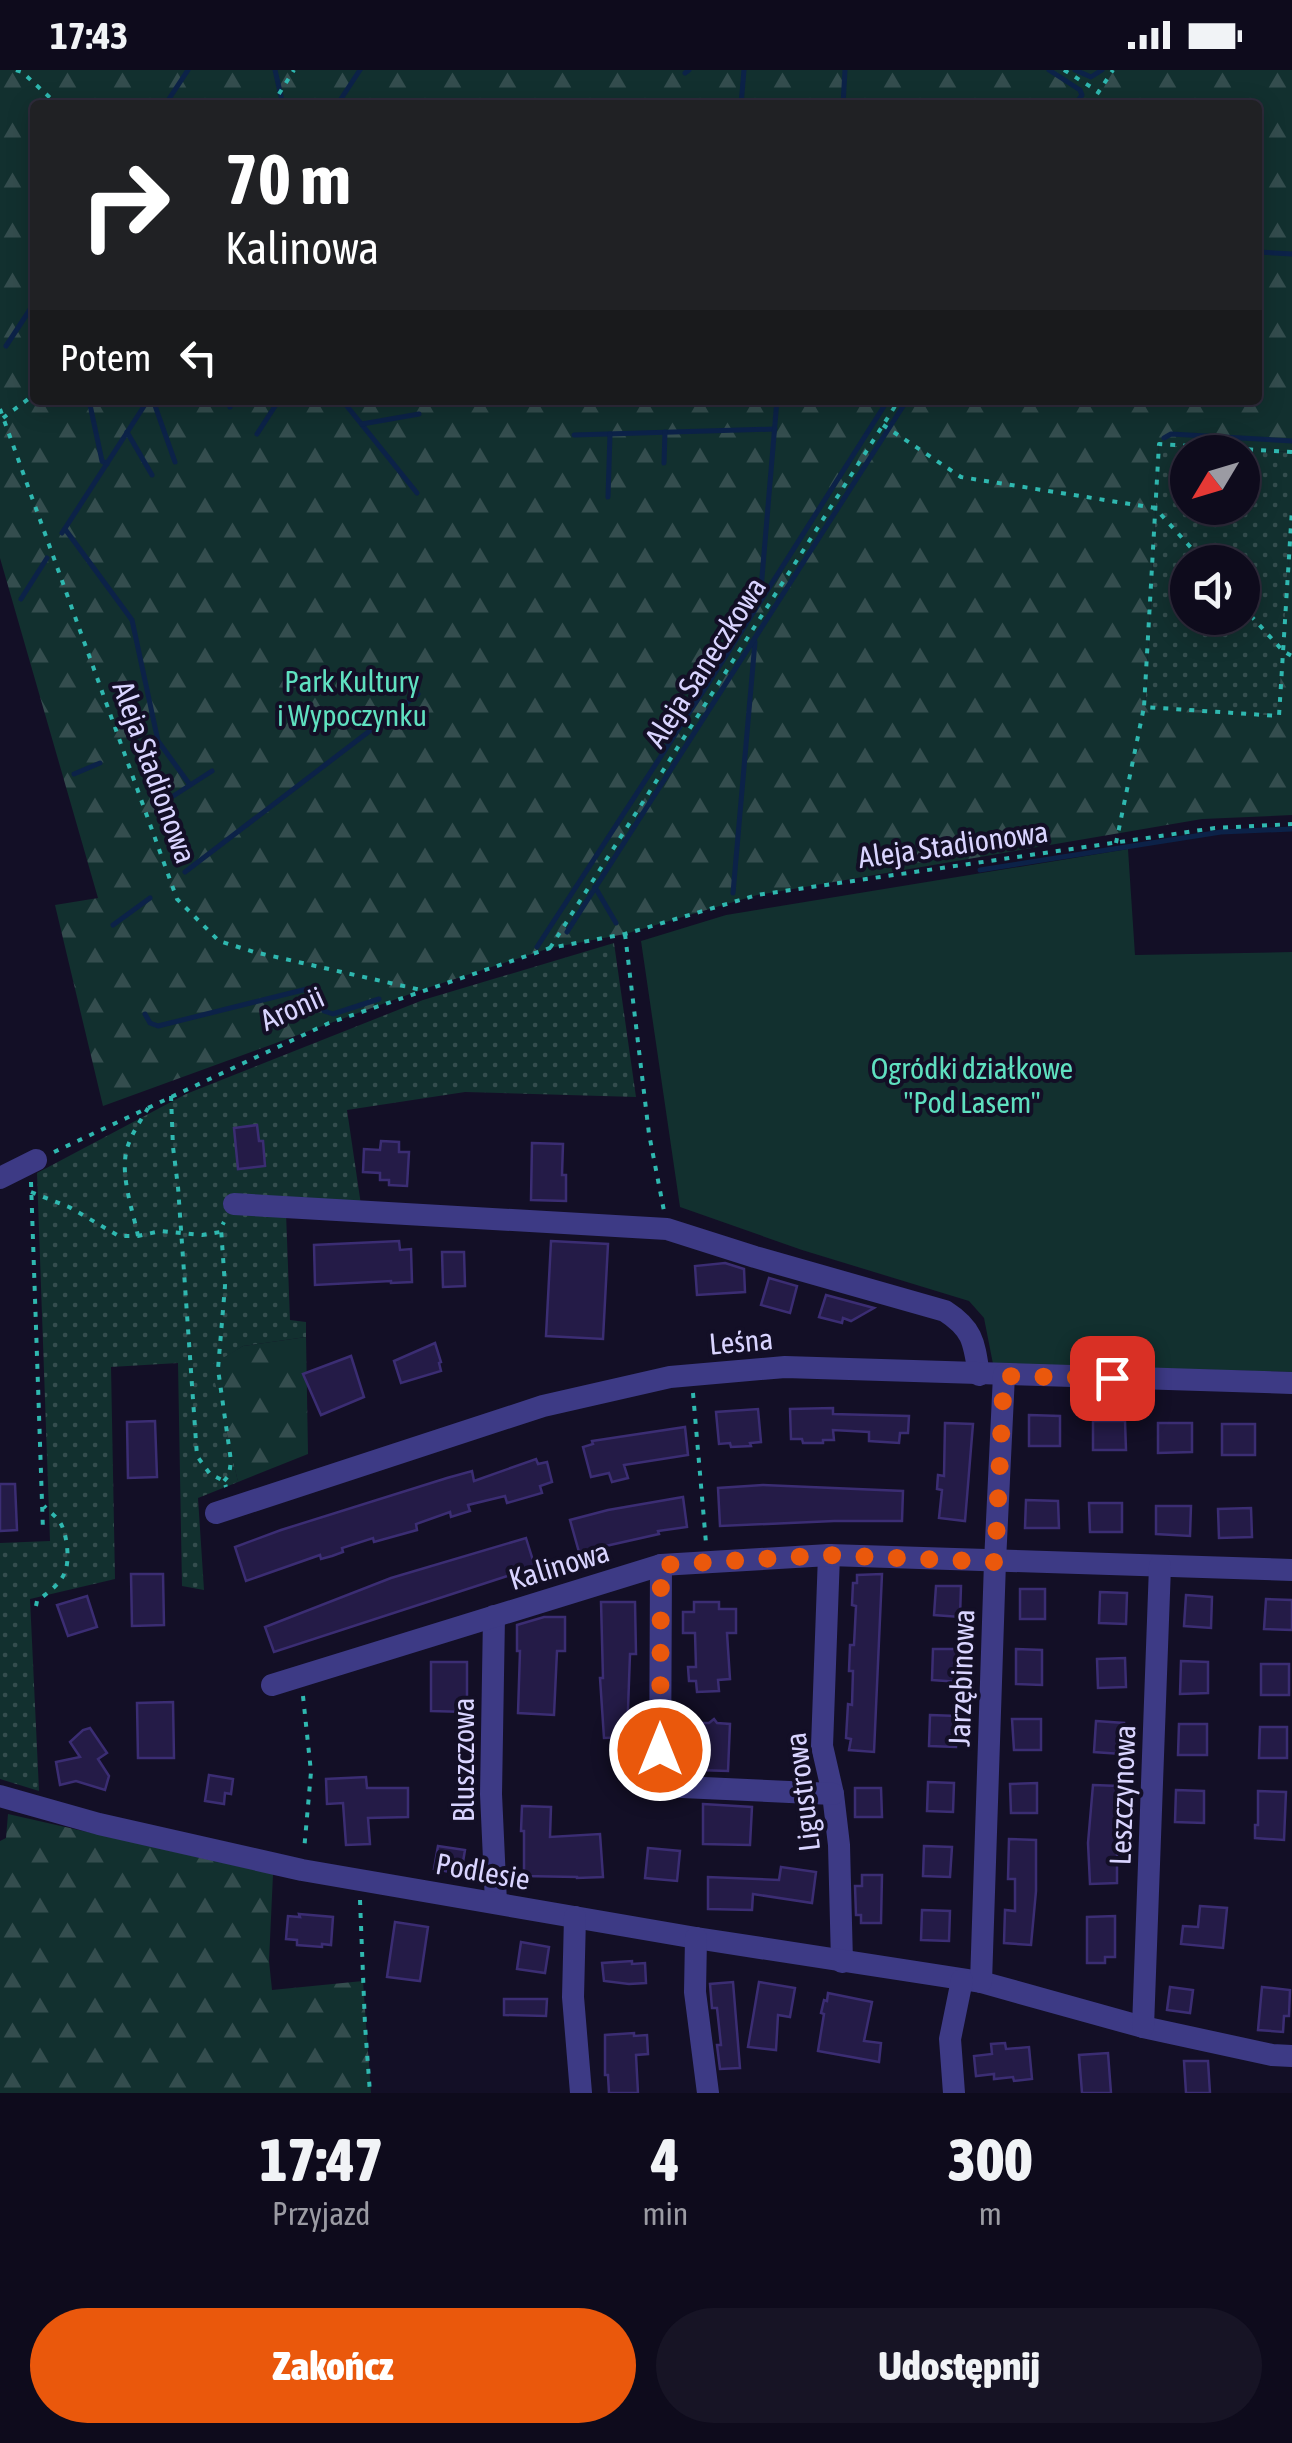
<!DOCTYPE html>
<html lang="pl">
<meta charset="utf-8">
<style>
:root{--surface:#0e0b1c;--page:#171425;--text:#f1f3f6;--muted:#9b9ba3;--line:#2e2b3b;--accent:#ea580c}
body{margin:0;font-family:"Asap Condensed",sans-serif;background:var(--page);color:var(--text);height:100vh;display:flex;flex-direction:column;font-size:38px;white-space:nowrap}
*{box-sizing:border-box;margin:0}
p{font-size:32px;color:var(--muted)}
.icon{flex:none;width:55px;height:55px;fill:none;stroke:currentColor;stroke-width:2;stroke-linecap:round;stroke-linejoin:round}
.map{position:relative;height:2023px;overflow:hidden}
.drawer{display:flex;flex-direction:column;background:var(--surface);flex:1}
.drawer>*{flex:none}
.guide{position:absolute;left:30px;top:30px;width:1232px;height:305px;border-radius:10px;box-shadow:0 5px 25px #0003,0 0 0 2px var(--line);background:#202124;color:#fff;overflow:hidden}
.needle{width:65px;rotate:232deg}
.buttons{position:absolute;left:1170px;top:365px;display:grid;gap:20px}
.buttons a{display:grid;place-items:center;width:90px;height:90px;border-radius:50%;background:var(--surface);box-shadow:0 5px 25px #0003,0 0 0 2px var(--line);font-size:50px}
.pin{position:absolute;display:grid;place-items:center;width:85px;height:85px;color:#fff;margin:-42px;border-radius:20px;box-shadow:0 5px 15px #0006}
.me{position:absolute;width:110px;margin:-55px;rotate:0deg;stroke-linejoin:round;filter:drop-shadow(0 0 8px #0008)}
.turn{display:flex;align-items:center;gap:35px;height:210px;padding:0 30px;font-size:45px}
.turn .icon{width:130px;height:130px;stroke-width:2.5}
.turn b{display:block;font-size:70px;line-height:85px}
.then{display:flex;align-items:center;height:95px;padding:0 30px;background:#0003;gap:20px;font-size:38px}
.eta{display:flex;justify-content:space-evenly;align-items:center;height:170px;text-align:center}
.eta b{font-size:60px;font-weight:800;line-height:70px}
.action{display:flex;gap:20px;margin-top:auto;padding:20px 30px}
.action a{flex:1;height:115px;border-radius:60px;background:var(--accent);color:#fff;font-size:40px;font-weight:800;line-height:115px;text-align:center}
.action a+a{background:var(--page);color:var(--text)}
.status{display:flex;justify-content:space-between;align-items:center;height:70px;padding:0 50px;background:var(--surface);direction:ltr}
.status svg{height:28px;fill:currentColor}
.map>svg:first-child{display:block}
.grass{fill:url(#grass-dots);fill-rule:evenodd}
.forest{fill:url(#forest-firs);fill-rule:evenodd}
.garden{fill:#12302f}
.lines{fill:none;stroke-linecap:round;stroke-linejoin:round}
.stream{stroke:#0c2248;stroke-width:5}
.building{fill:#241b47;stroke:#3b2d73;stroke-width:2.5}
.path{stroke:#2fb8b0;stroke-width:4;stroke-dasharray:5 8;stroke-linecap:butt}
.minor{stroke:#3d3a85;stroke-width:22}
.route{stroke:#ea580c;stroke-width:18;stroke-dasharray:0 32.4}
.labels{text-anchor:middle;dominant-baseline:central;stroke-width:8;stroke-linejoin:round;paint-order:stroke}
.street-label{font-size:30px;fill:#d9d4ff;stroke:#130f26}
.park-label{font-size:30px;fill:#5fe0c0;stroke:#130f26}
</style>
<div class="status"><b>17:43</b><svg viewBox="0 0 49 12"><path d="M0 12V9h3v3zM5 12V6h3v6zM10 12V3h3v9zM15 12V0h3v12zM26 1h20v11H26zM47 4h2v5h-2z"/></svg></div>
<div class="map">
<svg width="1292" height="2023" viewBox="0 0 1292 2023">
<defs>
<pattern id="grass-dots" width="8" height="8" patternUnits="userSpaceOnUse" patternTransform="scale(2.5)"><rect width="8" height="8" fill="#12302f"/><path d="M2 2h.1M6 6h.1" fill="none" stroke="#344d4e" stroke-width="1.8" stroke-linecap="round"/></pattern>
<pattern id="forest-firs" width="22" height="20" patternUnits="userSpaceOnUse" patternTransform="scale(2.5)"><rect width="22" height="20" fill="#12302f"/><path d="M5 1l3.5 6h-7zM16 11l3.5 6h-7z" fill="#344d4e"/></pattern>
</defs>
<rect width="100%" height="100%" fill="#130f26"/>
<g class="grass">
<path d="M1159,374L1292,382V439L1279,646L1145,637ZM1188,382H1242V438H1188ZM1188,492H1242V548H1188Z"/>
<polygon points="614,873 636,1027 465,1022 347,1040 361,1135 286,1143 290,1250 306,1252 306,1267 243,1276 212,1296 238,1412 198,1428 204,1520 182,1516 178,1293 111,1297 115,1509 30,1529 39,1721 0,1709 0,1473 50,1471 37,1103 186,1024 423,930"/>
</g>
<g class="forest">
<path d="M0,0H1292V382L1159,375L1145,636L1278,646L1292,439V745L1202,749L757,825L625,864L550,878L421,920L103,1036L55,835L98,828L0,488ZM35,35H1258V330H35Z"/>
<polygon points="306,1267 308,1384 238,1412 211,1295 243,1276"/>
<polygon points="8,1744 273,1804 269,1891 272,1920 363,1911 371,2023 0,2023 0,1771 6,1768"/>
</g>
<polygon class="garden" points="1128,779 1135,885 1292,882 1292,1302 993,1294 984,1248 969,1231 802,1180 680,1137 641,871 726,845"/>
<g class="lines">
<g class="stream">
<polyline points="275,0 283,35"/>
<polyline points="1049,0 1080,20 1082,25 1075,35"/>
<polyline points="1075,0 1091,7 1102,0"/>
<polyline points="685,3 689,0"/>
<polyline points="165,35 188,0"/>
<polyline points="337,35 360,0"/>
<polyline points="741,35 744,0"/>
<polyline points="843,35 845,0"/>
<polyline points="1258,182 1292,184"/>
<polyline points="6,276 35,232"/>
<polyline points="89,330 102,391 107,394"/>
<polyline points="153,330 175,392"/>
<polyline points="227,330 230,337"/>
<polyline points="342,330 417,423"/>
<polyline points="362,354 419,344"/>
<polyline points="127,362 152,405"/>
<polyline points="257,364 279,330"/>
<polyline points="574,365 775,359"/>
<polyline points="1164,368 1171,364 1292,371"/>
<polyline points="664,393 665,362"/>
<polyline points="608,427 610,364"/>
<polyline points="65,459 132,550 158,671 190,715"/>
<polyline points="62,463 148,330"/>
<polyline points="21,529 47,488"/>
<polyline points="760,531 777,330"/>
<polyline points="74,704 100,693"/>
<polyline points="164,732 212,701"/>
<polyline points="980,800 1221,762 1292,759"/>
<polyline points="185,802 418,624"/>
<polyline points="595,817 616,853"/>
<polyline points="733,823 755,572"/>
<polyline points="113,855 150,828"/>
<polyline points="567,862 907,330"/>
<polyline points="537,877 715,603 888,330"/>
<polyline points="145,944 150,953 158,956 307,919 316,921 324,941 333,944 379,929"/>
</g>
</g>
<g class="building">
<polygon points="257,1055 259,1071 263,1071 265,1096 238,1099 234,1058"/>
<polygon points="381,1071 399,1072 399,1082 409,1082 407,1116 389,1115 389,1110 380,1110 380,1103 363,1102 364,1079 380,1080"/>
<polygon points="532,1073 563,1074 562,1105 566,1105 566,1131 531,1130"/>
<polygon points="399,1171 400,1180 411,1179 412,1212 391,1213 391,1211 315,1215 314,1175"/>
<polygon points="551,1171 608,1174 603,1269 546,1266"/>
<polygon points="442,1182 464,1182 465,1216 443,1217"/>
<polygon points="725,1193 744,1199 745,1222 697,1225 695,1196"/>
<polygon points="769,1208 797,1216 790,1243 761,1235"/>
<polygon points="826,1225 874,1238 851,1251 843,1248 842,1253 819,1247"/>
<polygon points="435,1273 441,1292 439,1293 441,1301 401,1313 394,1291"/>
<polygon points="351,1286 364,1327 321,1345 303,1304"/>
<polygon points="833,1338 833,1344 909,1346 908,1363 900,1363 899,1373 869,1371 869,1362 833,1360 834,1370 823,1370 823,1373 803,1373 802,1369 791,1369 790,1339"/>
<polygon points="758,1339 761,1372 750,1373 751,1376 731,1377 730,1373 719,1374 716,1342"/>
<polygon points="1029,1345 1060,1346 1060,1376 1029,1376"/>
<polygon points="155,1351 157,1407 128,1408 127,1352"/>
<polygon points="1093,1351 1125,1351 1126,1380 1093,1380"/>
<polygon points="945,1353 973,1354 965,1451 939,1448 942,1420 937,1419 938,1405 944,1406"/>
<polygon points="1158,1353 1192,1353 1192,1382 1158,1383"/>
<rect x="1222" y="1354" width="33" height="31"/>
<polygon points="685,1357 688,1385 624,1395 628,1408 612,1412 609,1403 591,1407 583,1377 593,1374 592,1371"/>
<polygon points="536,1389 538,1394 547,1392 552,1412 540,1416 542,1423 507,1433 505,1426 468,1435 470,1441 451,1447 450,1442 416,1454 417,1460 374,1472 373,1468 342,1478 343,1482 332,1486 321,1489 320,1485 246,1511 235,1477 281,1460 447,1408 472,1401 474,1411"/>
<polygon points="0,1414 15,1414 17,1460 0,1461"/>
<polygon points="763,1415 903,1421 902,1451 834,1451 720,1456 718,1418"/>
<polygon points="683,1427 687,1457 658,1461 659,1464 579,1482 570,1450 608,1440"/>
<polygon points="1026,1430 1058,1431 1059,1458 1025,1458"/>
<polygon points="1089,1433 1122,1433 1122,1462 1090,1462"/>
<polygon points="1156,1436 1191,1436 1190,1466 1156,1464"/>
<polygon points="1251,1438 1252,1467 1219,1468 1218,1439"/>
<polygon points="526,1468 535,1497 274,1582 265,1557 391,1508"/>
<polygon points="131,1504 163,1504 164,1555 132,1556"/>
<polygon points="882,1504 874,1682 849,1680 851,1669 846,1668 848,1634 852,1635 853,1601 849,1601 850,1575 854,1575 856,1536 852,1535 853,1513 857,1513 857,1505"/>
<polygon points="936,1516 961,1516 960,1547 934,1545"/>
<rect x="1020" y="1519" width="25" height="30"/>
<polygon points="1100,1522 1127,1523 1126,1554 1099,1553"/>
<polygon points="1186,1525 1212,1527 1211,1558 1184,1556"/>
<polygon points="87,1526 97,1557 68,1566 57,1535"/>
<polygon points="1266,1529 1292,1530 1292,1560 1264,1559"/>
<polygon points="601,1532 635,1532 636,1584 630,1584 627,1667 604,1668 600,1608 603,1608"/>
<polygon points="694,1532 719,1532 719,1539 736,1539 736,1563 727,1563 730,1609 718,1610 719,1621 697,1622 696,1611 689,1611 688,1597 696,1597 695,1563 683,1563 683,1542 694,1542"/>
<polygon points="544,1547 565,1547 565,1581 557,1581 554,1645 518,1643 520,1581 517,1581 517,1555"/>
<polygon points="933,1579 962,1579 960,1612 932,1610"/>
<polygon points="1016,1579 1042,1580 1042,1615 1016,1614"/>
<polygon points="1125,1588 1126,1617 1098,1618 1097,1589"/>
<polygon points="1181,1591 1208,1592 1208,1623 1180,1624"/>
<polygon points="431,1592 467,1592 467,1642 431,1641"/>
<rect x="1261" y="1594" width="28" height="31"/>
<polygon points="173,1632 174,1688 138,1688 137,1633"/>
<polygon points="930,1645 957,1646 956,1677 929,1676"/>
<polygon points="714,1649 717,1653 730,1654 728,1701 697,1700 699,1653 709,1653"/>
<polygon points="1012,1649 1041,1649 1041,1680 1014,1680"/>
<polygon points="1096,1651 1124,1653 1121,1684 1094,1682"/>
<polygon points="1179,1654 1207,1654 1207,1685 1178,1685"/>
<polygon points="1260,1657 1287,1657 1287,1688 1259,1688"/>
<polygon points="90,1658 107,1683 98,1689 109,1706 105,1720 76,1711 60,1715 56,1692 80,1687 70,1672 83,1660"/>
<polygon points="209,1705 233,1709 231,1724 225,1723 224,1734 205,1731"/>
<polygon points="366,1707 367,1718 408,1718 408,1747 368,1748 370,1774 346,1775 343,1733 327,1734 326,1709"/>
<polygon points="928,1712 954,1713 953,1742 927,1741"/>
<polygon points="1037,1713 1037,1743 1011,1743 1010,1714"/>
<polygon points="1093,1715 1119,1716 1119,1748 1117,1748 1117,1813 1090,1814 1088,1773"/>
<polygon points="855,1718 881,1718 882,1747 855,1747"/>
<polygon points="1176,1720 1204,1721 1204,1753 1175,1752"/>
<polygon points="1258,1721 1286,1722 1284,1770 1255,1768 1255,1755 1258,1755"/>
<polygon points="703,1734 752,1737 750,1775 703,1774"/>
<polygon points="522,1736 551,1737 550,1767 600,1764 603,1807 577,1808 577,1807 524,1806 524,1761 521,1761"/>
<polygon points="1009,1769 1036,1770 1036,1821 1031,1875 1004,1873 1005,1840 1015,1841 1015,1809 1008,1809"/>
<polygon points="438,1776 465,1780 461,1804 434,1799"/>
<polygon points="924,1776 952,1777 950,1807 923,1806"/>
<polygon points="648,1778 680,1781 677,1811 645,1808"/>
<polygon points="781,1797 816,1802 812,1833 753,1824 752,1840 708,1839 708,1807 779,1810"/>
<polygon points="862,1805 882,1805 881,1853 861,1853 861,1845 856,1845 855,1816 862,1816"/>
<polygon points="1200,1836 1227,1838 1223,1878 1181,1874 1183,1856 1198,1857"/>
<polygon points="922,1840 950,1841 949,1871 921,1870"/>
<polygon points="299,1844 333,1847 331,1875 322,1874 322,1877 297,1875 297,1870 286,1869 288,1846 300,1847"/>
<polygon points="1115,1846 1115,1887 1105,1887 1105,1893 1087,1893 1087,1847"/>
<polygon points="395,1852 428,1857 420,1911 387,1907"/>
<polygon points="521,1872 549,1877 545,1903 517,1899"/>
<polygon points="632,1891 632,1894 645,1893 646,1913 629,1914 604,1911 602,1893"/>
<polygon points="733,1912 740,1998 720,1999 717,1975 721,1975 717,1938 712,1938 710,1914"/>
<polygon points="759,1912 795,1918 790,1947 778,1945 776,1980 748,1977"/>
<polygon points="1170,1917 1193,1920 1190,1943 1167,1940"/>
<polygon points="1262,1917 1290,1920 1289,1946 1284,1946 1283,1962 1258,1960"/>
<polygon points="828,1923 872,1932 864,1971 881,1973 879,1992 818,1981 824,1944 821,1943 824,1930 827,1931"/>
<polygon points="504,1929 547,1929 546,1946 504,1945"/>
<polygon points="634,1963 634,1966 647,1965 648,1984 636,1985 638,2023 609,2023 608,2005 605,2005 605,1965"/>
<polygon points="1005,1973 1006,1979 1029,1977 1032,2009 1014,2011 1013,2007 994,2009 994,2004 976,2006 974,1986 992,1984 991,1974"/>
<polygon points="1108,1983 1111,2023 1082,2023 1079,1985"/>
<polygon points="1184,1991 1208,1991 1210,2023 1186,2023"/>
</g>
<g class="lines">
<g class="path">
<polyline points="16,0 22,2 58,35"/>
<polyline points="1064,0 1099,22"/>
<polyline points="272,35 294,0"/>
<polyline points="1090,35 1113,0"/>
<polyline points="0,339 177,829 219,871 254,882 421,920"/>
<polyline points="3,348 35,324"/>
<polyline points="883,355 961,407 1155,438 1204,492"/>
<polyline points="1292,382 1159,374 1144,637 1279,646 1292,439"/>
<polyline points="1242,536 1283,581 1292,586"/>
<polyline points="1116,773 1144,637"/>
<polyline points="625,864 649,1064 664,1141"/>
<polyline points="550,878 899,330"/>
<polyline points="171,1026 173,1077 178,1117 197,1386 210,1404 224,1411 226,1417"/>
<polyline points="54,1082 329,953 550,878 625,864 757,825 1215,758 1292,754"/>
<polyline points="31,1112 43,1461"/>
<polyline points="31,1122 69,1137 119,1166 138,1166 161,1161 202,1165 220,1162"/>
<path d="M138,1166C133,1141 121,1109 126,1083C129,1067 140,1052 148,1038"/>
<polyline points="693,1323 706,1473"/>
<polyline points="224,1411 229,1405 231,1391 218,1299 225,1216 221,1158 224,1152"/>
<path d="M36,1536L37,1531C47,1523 60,1515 65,1502C70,1490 67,1465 61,1454C57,1447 50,1442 44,1436"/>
<polyline points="303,1626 311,1702 304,1781"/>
<polyline points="360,1830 365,1955 370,2023"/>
</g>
<g class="minor">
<polyline points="0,1108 36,1090"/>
<path d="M234,1134L667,1159L755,1187L945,1241C973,1259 974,1272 979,1305"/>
<polyline points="216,1443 543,1336 670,1307 785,1297 1292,1313"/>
<polyline points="829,1485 822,1676 833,1724 839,1775 842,1892"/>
<polyline points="661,1495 660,1716 833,1724"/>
<polyline points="494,1546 491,1724 496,1833"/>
<polyline points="272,1615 661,1495 829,1485 1292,1500"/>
<polyline points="0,1726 99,1754 302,1800 696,1868 981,1912 1143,1957 1272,1985 1292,1986"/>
<polyline points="575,1847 573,1927 581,2023"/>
<polyline points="696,1868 695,1922 708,2023"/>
<polyline points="981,1912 995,1492 1004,1305"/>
<polyline points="1143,1957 1160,1496"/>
<polyline points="954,2023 950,1969 962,1910"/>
</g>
</g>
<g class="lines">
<polyline class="route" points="660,1680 661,1495 828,1485 995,1492 1004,1306 1112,1308"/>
</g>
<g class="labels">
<g class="street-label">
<text transform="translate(705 592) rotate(-57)">Aleja Saneczkowa</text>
<text transform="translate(155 702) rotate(70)">Aleja Stadionowa</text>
<text transform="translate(953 774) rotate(-8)">Aleja Stadionowa</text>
<text transform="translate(292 938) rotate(-24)">Aronii</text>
<text transform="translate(741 1271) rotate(-5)">Leśna</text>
<text transform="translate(559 1495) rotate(-17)">Kalinowa</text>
<text transform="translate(961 1608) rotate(-88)">Jarzębinowa</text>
<text transform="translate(463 1690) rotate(-90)">Bluszczowa</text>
<text transform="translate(802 1722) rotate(-97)">Ligustrowa</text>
<text transform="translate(1122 1725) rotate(-88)">Leszczynowa</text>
<text transform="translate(483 1801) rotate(10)">Podlesie</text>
</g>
<g class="park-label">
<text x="352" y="611">Park Kultury<tspan x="352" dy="34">i Wypoczynku</tspan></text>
<text x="972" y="998">Ogródki działkowe<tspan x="972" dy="34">"Pod Lasem"</tspan></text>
</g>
</g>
</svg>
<div class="buttons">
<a><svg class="needle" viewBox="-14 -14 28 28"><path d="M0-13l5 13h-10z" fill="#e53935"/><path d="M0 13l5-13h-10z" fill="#9b9ba3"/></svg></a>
<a><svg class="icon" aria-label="sound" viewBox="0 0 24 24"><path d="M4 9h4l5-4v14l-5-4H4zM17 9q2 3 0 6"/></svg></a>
</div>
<div class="pin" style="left:1112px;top:1308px;background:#d93025"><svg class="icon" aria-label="arrive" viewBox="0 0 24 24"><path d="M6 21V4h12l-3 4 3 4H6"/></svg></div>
<svg class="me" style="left:660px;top:1680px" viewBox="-20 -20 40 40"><circle r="17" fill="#ea580c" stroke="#fff" stroke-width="3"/><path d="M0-11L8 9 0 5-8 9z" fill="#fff"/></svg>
<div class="guide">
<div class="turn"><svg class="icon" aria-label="right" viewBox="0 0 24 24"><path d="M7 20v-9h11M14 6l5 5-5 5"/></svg><div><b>70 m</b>Kalinowa</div></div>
<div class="then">Potem<svg class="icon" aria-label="left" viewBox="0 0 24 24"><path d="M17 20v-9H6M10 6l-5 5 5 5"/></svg></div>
</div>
</div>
<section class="drawer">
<div class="eta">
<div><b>17:47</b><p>Przyjazd</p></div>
<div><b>4</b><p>min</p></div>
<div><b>300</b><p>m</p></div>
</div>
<div class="action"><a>Zakończ</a><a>Udostępnij</a></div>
</section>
